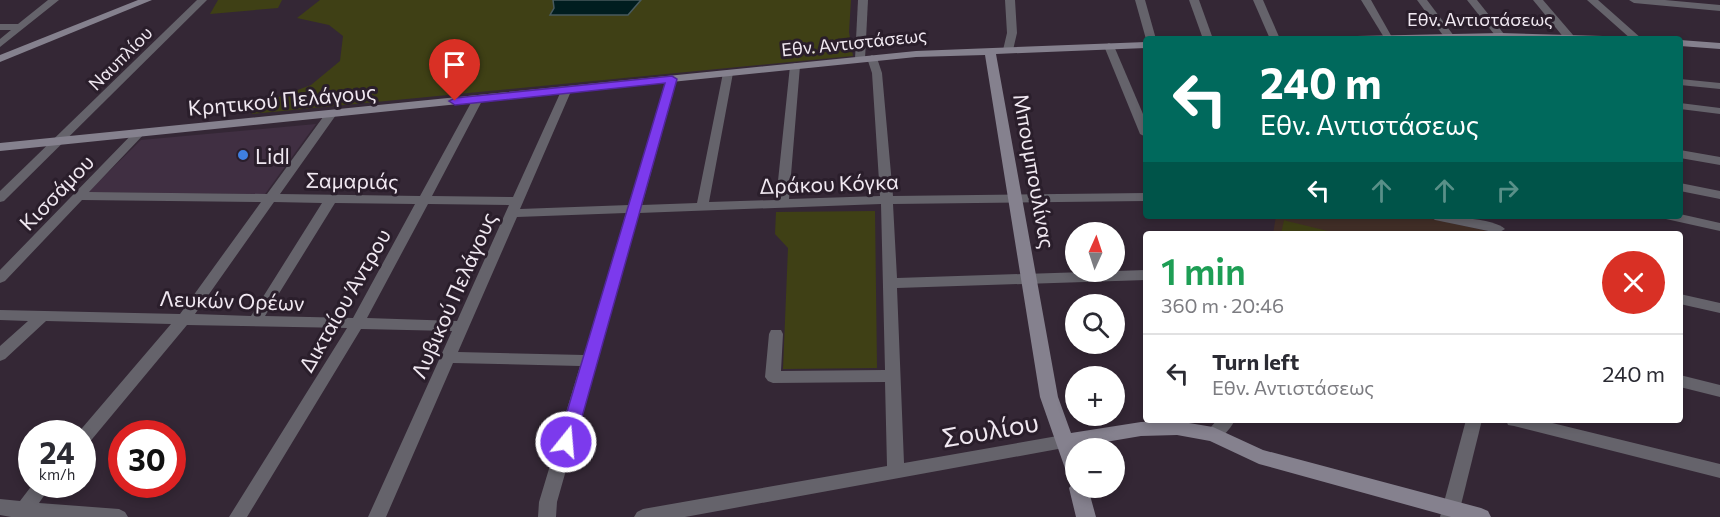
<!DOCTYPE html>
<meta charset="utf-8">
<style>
:root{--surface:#fff;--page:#f7f7f7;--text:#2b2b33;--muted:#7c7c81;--line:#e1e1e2}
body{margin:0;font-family:Commissioner,sans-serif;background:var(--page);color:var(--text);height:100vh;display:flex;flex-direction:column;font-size:22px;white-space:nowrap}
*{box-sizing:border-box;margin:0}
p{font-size:20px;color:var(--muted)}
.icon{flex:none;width:33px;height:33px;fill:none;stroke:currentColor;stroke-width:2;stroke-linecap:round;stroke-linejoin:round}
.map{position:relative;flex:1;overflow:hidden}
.details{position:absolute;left:1143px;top:231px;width:540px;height:192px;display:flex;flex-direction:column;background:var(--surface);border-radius:6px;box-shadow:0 3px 9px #0003}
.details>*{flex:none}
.guide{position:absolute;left:1143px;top:36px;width:540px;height:183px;border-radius:6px;box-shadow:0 3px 9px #0003;background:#00695c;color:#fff;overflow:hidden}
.needle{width:39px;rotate:3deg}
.buttons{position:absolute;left:1065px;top:222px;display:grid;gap:12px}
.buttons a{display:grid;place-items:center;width:60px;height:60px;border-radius:50%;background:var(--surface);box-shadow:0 3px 9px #0003;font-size:30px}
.speed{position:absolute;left:18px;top:420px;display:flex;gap:12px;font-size:30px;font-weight:700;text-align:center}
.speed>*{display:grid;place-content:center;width:78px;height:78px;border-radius:50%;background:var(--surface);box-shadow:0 3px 9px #0003;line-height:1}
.speed small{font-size:15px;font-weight:400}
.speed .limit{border:9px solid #d22;background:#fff;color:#111}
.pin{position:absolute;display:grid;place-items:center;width:51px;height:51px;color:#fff;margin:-62px -26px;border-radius:50% 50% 50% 0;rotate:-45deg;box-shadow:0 0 6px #0007}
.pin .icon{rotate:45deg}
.me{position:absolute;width:66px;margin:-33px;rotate:17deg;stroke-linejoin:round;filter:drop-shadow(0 0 4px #0008)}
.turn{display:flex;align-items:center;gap:21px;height:126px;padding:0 18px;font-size:27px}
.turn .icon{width:78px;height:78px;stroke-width:2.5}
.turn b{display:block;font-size:42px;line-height:51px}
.lanes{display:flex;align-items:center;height:57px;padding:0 18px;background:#0003;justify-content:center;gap:30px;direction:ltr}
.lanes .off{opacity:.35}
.round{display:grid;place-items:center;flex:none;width:63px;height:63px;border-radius:32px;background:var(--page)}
.headline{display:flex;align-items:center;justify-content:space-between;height:102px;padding:0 18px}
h1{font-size:36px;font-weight:600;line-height:45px;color:#1e9e55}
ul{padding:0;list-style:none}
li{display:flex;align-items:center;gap:18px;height:78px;padding:0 18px;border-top:2px solid var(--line)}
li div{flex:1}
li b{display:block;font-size:22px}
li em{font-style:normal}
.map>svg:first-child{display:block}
.built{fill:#402f42}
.education{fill:#422f28}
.green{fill:#3f4015}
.water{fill:#001d1f;stroke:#485a5e;stroke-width:1.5}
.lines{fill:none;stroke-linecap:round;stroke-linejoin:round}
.street{fill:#65636b;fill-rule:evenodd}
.secondary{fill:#85818e;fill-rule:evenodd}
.route{fill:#7c3aed;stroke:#51269a;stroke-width:1.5}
.shop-dot{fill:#3f7fe0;stroke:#2a1e2b;stroke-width:2}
.labels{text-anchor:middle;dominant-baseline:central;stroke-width:6;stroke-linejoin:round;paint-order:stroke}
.far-street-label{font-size:18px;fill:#f0e8f1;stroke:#2a1e2b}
.street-label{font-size:21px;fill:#f0e8f1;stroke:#2a1e2b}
.poi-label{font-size:21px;fill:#f0e8f1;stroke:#2a1e2b;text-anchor:start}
.near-street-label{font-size:26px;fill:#f0e8f1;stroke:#2a1e2b}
</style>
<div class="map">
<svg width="1720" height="517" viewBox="0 0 1720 517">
<rect width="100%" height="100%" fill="#342735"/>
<polygon class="built" points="316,124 265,194 88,192 141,140"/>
<polygon class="education" points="1276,216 1418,216 1488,231 1488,234 1273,234"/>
<g class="green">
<polygon points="218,0 282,0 278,8 210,14"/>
<polygon points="320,0 851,0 849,32 853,56 252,114 255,106 311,85 340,61 343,36 329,25 297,18"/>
<polygon points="875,211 877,368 783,369 788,248 775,234 776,212"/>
<polygon points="1284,220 1287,221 1340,234 1281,234"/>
</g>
<polygon class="water" points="553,0 641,0 628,15 550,15 554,8"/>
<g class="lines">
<g class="street">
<polygon points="48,0 59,0 0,47 0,39 11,30 0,30 0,24 18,24"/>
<polygon points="197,0 207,0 4,201 0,202 0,191"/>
<polygon points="858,0 868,0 865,59 860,62 855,59"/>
<polygon points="1005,0 1015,0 1017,33 1013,50 1008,53 1003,50 1007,33"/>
<polygon points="1135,0 1145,0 1156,39 1146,39"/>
<polygon points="1189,0 1199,0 1213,39 1203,39"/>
<polygon points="1253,0 1263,0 1280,39 1270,39"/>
<polygon points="1361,0 1371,0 1393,39 1385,39"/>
<polygon points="1417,0 1427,0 1454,36 1453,38 1445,38"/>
<polygon points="1467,0 1477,0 1508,39 1498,39"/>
<polygon points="1533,0 1543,0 1573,35 1573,39 1565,39"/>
<polygon points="1587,0 1598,0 1642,39 1631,39"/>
<polygon points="1629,0 1665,0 1720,5 1720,11 1634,3"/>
<polygon points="1109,43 1114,46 1146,121 1146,137 1140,134 1104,46"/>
<path d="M872,55L877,58L882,73L893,196L1146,193V201L893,204L897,278L1146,270V280L897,288L904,463L1063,435L1069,437L1071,442L1069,447L685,517H634L637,512L643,509L887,466L885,382L773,383L768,381L765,377L769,334L771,330H781L783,334L781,371L885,370L881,204L639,213L557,502L556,517H538L539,502L580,366L453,363L386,517H368L452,331L361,329L247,517H229L347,328L187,325L88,444L82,445V434H77L171,324L46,321L5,359L0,361V346L28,321L0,320V310L180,314L261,202L82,200L5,281L0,283V270L136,130L140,129L146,132L89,192L267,194L326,113L330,112L336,115L280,194L420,196L473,99L478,96L483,99L432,196L513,197L562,89L567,86L572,89L520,209L629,205L667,79L672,76L677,79L642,205L697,203L723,73L728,70L733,73L709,202L776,200L790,66L795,63L800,66L789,199L880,196L872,73L867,58ZM274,202L322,203L251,316L195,314ZM335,203L415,204L353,318L265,316ZM428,204L509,205L457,321L367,318ZM626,213L584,355L458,352L517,217Z"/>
<polygon points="1680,79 1720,83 1720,89 1680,85"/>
<polygon points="1680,103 1720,108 1720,114 1680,109"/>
<polygon points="1680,150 1720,157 1720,165 1680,158"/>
<polygon points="1680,183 1720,191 1720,199 1680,191"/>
<polygon points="1680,214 1720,223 1720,231 1666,219 1665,216 1680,216"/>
<path d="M1429,216C1445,216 1494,218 1505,229L1498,233L1435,220Z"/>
<polygon points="1680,294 1720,303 1720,313 1680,304"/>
<polygon points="1680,375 1720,385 1720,397 1680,387"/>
<path d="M1217,420H1235C1230,430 1219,443 1207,439L1205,434Z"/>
<polygon points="1466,420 1482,420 1458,517 1440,517"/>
<polygon points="1506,420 1540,420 1720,464 1720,478 1514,426 1508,425"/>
<polygon points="33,484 52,484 39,503 119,509 125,512 128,517 11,517 0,515 0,499 20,501"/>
</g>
<g class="secondary">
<polygon points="138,0 152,0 0,62 0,55"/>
<polygon points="1501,33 1603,36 1609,39 1351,39 1357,36"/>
<polygon points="1680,40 1720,43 1720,49 1680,46"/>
<polygon points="1146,42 1146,48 996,54 1058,397 1071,433 1141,422 1177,421 1213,427 1263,450 1481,508 1488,511 1491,517 1451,517 1259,464 1210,441 1177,435 1141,436 1076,447 1076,488 1088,488 1096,517 1076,517 1069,488 1075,481 1069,480 1067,474 1040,397 985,55 916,57 0,151 0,143 916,51"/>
</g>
</g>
<polygon class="route" points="672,76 677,79 575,442 572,447 560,447 558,442 665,83 455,105 449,101 455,98"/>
<circle class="shop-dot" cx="243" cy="155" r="6"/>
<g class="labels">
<g class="far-street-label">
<text x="1480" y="19">Εθν. Αντιστάσεως</text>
<text transform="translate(854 42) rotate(-6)">Εθν. Αντιστάσεως</text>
<text transform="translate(120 58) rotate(-45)">Ναυπλίου</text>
</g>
<g class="street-label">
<text transform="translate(282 99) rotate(-5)">Κρητικού Πελάγους</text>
<text transform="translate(1035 171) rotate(80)">Μπουμπουλίνας</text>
<text transform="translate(352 180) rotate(1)">Σαμαριάς</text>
<text transform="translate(829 183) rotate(-2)">Δράκου Κόγκα</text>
<text transform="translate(56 192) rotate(-46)">Κισσάμου</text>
<text transform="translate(453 295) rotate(-66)">Λυβικού Πελάγους</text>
<text transform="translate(232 300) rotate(2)">Λευκών Ορέων</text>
<text transform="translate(344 300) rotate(-60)">Δικταίου Άντρου</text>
</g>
<g class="poi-label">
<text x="255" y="155">Lidl</text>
</g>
<g class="near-street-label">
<text transform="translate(990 429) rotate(-10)">Σουλίου</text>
</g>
</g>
</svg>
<div class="buttons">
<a><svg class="needle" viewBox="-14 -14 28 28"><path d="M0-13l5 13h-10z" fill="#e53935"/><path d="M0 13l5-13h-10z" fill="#7c7c81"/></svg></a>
<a><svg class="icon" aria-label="search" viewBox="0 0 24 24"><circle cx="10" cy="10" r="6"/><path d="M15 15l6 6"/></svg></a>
<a>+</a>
<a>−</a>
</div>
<div class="speed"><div>24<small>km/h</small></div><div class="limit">30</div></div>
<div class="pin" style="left:455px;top:101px;background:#d93025"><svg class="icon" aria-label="arrive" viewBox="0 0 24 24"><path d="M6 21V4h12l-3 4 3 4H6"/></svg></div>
<svg class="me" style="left:566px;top:442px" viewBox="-20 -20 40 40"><circle r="17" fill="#7c3aed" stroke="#fff" stroke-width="3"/><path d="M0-11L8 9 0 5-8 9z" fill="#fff"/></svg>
<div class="guide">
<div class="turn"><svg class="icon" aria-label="left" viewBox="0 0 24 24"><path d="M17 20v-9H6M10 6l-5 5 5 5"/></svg><div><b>240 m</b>Εθν. Αντιστάσεως</div></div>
<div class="lanes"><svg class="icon" aria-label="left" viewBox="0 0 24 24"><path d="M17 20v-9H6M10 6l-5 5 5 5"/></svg><svg class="icon off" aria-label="ahead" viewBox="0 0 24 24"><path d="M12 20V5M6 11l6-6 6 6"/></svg><svg class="icon off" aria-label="ahead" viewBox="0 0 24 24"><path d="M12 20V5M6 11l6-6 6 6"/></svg><svg class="icon off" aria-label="right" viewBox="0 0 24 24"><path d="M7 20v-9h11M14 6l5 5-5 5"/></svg></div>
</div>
<section class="details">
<div class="headline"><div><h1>1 min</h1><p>360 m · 20:46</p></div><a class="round" style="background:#d93025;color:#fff"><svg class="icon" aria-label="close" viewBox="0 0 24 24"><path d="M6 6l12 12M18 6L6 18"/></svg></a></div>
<ul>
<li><svg class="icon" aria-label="left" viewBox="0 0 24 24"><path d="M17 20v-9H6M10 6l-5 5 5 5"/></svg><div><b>Turn left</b><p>Εθν. Αντιστάσεως</p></div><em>240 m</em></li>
</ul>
</section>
</div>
